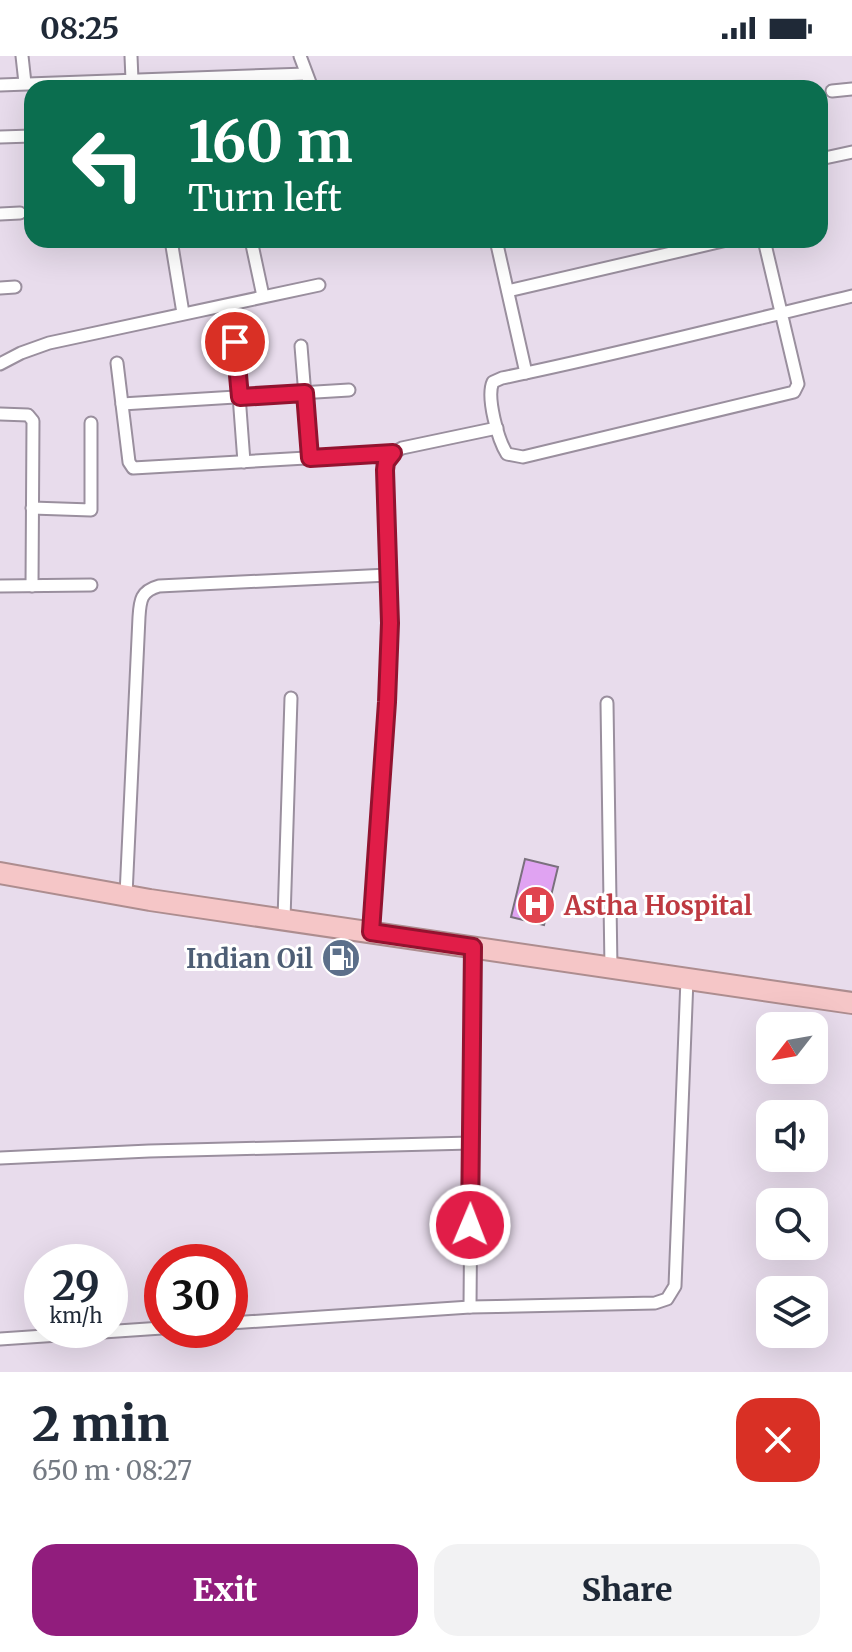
<!DOCTYPE html>
<meta charset="utf-8">
<style>
:root{--surface:#fff;--page:#f2f2f3;--text:#1f2937;--muted:#747a83;--accent:#911d7d}
body{margin:0;font-family:Merriweather,serif;background:var(--page);color:var(--text);height:100vh;display:flex;flex-direction:column;font-size:30px;white-space:nowrap}
*{box-sizing:border-box;margin:0}
p{font-size:26px;color:var(--muted)}
.icon{flex:none;width:44px;height:44px;fill:none;stroke:currentColor;stroke-width:2;stroke-linecap:round;stroke-linejoin:round}
.map{position:relative;height:1316px;overflow:hidden}
.side{display:flex;flex-direction:column;background:var(--surface);flex:1}
.side>*{flex:none}
.top-card{position:absolute;left:24px;top:24px;width:804px;height:168px;border-radius:24px;box-shadow:0 8px 32px #0002;background:#0b6e4f;color:#fff;overflow:hidden}
.needle{width:52px;rotate:239deg}
.controls{position:absolute;left:756px;top:956px;display:grid;gap:16px}
.controls a{display:grid;place-items:center;width:72px;height:72px;border-radius:16px;background:var(--surface);box-shadow:0 8px 32px #0002;font-size:40px}
.speed{position:absolute;left:24px;top:1188px;display:flex;gap:16px;font-size:40px;font-weight:700;text-align:center}
.speed>*{display:grid;place-content:center;width:104px;height:104px;border-radius:50%;background:var(--surface);box-shadow:0 8px 32px #0002;line-height:1}
.speed small{font-size:20px;font-weight:400}
.speed .limit{border:12px solid #d22;background:#fff;color:#111}
.pin{position:absolute;display:grid;place-items:center;width:68px;height:68px;color:#fff;margin:-34px;border:4px solid #fff;border-radius:50%;box-shadow:0 2px 8px #0007}
.me{position:absolute;width:88px;margin:-44px;rotate:1deg;stroke-linejoin:round;filter:drop-shadow(0 0 6px #0008)}
.turn{display:flex;align-items:center;gap:28px;height:168px;padding:0 32px;font-size:36px}
.turn .icon{width:104px;height:104px;stroke-width:2.5}
.turn b{display:block;font-size:56px;line-height:68px}
.round{display:grid;place-items:center;flex:none;width:84px;height:84px;border-radius:24px;background:var(--page)}
.head{display:flex;align-items:center;justify-content:space-between;height:136px;padding:0 32px}
h1{font-size:48px;font-weight:800;line-height:60px}
.button{display:flex;gap:16px;margin-top:auto;padding:16px 32px}
.button a{flex:1;height:92px;border-radius:24px;background:var(--accent);color:#fff;font-size:32px;font-weight:800;line-height:92px;text-align:center}
.button a+a{background:var(--page);color:var(--text)}
.status{display:flex;justify-content:space-between;align-items:center;height:56px;padding:0 40px;background:var(--surface);direction:ltr}
.status svg{height:22px;fill:currentColor}
.map>svg:first-child{display:block}
.building{fill:#e0a3f2;stroke:#7a707d;stroke-width:2}
.lines{fill:none;stroke-linecap:round;stroke-linejoin:round}
.street-casing{stroke:#9a8f9e;stroke-width:15}
.highway-casing{stroke:#ad8d8f;stroke-width:24}
.street{stroke:#fff;stroke-width:11}
.highway{stroke:#f5c6c7;stroke-width:20}
.route-casing{stroke:#92132f;stroke-width:20}
.route{stroke:#e11d48;stroke-width:14}
.labels{text-anchor:middle;dominant-baseline:central;stroke-width:6;stroke-linejoin:round;paint-order:stroke}
.health-label{font-size:26px;font-weight:bold;fill:#be3a42;stroke:#fff;text-anchor:start}
.service-label{font-size:26px;font-weight:bold;fill:#4e5e75;stroke:#fff;text-anchor:end}
</style>
<div class="status"><b>08:25</b><svg viewBox="0 0 49 12"><path d="M0 12V9h3v3zM5 12V6h3v6zM10 12V3h3v9zM15 12V0h3v12zM26 1h20v11H26zM47 4h2v5h-2z"/></svg></div>
<div class="map">
<svg width="852" height="1316" viewBox="0 0 852 1316">
<rect width="100%" height="100%" fill="#e8dcec"/>
<polygon class="building" points="525,803 558,811 544,869 511,861"/>
<g class="lines">
<g class="street-casing">
<g id="street">
<polyline points="22,0 25,27"/>
<polyline points="131,0 132,24"/>
<polyline points="300,0 312,32"/>
<polyline points="0,29 306,18"/>
<polyline points="832,35 852,33"/>
<polyline points="0,81 32,80"/>
<polyline points="820,103 852,96"/>
<polyline points="0,158 20,157"/>
<polyline points="171,184 183,257"/>
<polyline points="251,184 263,240"/>
<polyline points="496,184 526,317"/>
<path d="M764,184L798,328L794,336L523,401L507,398C498,384 486,341 493,326L502,322C619,298 735,268 852,240"/>
<polyline points="0,232 15,231"/>
<polyline points="508,235 727,184"/>
<polyline points="235,286 244,406"/>
<polyline points="301,290 310,402"/>
<polyline points="117,307 129,406 133,412 393,397"/>
<polyline points="0,308 21,297 49,287 319,229"/>
<polyline points="122,348 349,334"/>
<polyline points="0,358 28,359 33,365 32,530"/>
<polyline points="32,452 91,454 91,367"/>
<polyline points="0,530 91,529"/>
<polyline points="607,647 611,912"/>
<path d="M126,839L139,561C140,544 141,535 159,530L388,519"/>
<polyline points="284,863 291,642"/>
<polyline points="371,876 387,646 390,567 386,406 393,397 402,392 497,372"/>
<polyline points="0,1102 149,1095 471,1087"/>
<polyline points="470,1251 473,891"/>
<polyline points="230,1267 470,1251 655,1247 667,1243 675,1230 687,923"/>
<polyline points="0,1283 162,1272"/>
</g>
</g>
<g class="highway-casing">
<polyline id="highway" points="0,817 150,844 852,947"/>
</g>
<use href="#street" class="street"/>
<use href="#highway" class="highway"/>
</g>
<g class="lines">
<g class="route-casing">
<polyline id="route" points="235,286 240,341 305,337 310,402 393,397 386,406 385,414 390,567 387,646 371,876 473,891 470,1169"/>
</g>
<use href="#route" class="route"/>
</g>
<defs>
<g id="hospital-disc" transform="scale(2)"><circle r="9.5" fill="#e0444e" stroke="#fff"/><path d="M-5-5h3v3.5h4V-5h3V5h-3V1.5h-4V5h-3Z" fill="#fff"/></g>
<g id="fuel-disc" transform="scale(2)"><circle r="9.5" fill="#5c6f8a" stroke="#fff"/><path d="M-5.5-6h7V0h2V4h1.3V-2.5L3-4.5l.8-.8L6-3V5H2.5V1h-1V6h-7ZM-4.2-4.7v3.2H.2V-4.7Z" fill="#fff"/></g>
</defs>
<g fill-rule="evenodd">
<use href="#hospital-disc" x="536" y="849"/>
<use href="#fuel-disc" x="341" y="902"/>
</g>
<g class="labels">
<g class="health-label">
<text x="564" y="849">Astha Hospital</text>
</g>
<g class="service-label">
<text x="313" y="902">Indian Oil</text>
</g>
</g>
</svg>
<div class="controls">
<a><svg class="needle" viewBox="-14 -14 28 28"><path d="M0-13l5 13h-10z" fill="#e53935"/><path d="M0 13l5-13h-10z" fill="#747a83"/></svg></a>
<a><svg class="icon" aria-label="sound" viewBox="0 0 24 24"><path d="M4 9h4l5-4v14l-5-4H4zM17 9q2 3 0 6"/></svg></a>
<a><svg class="icon" aria-label="search" viewBox="0 0 24 24"><circle cx="10" cy="10" r="6"/><path d="M15 15l6 6"/></svg></a>
<a><svg class="icon" aria-label="layers" viewBox="0 0 24 24"><path d="M12 4l9 5-9 5-9-5zM3 14l9 5 9-5"/></svg></a>
</div>
<div class="speed"><div>29<small>km/h</small></div><div class="limit">30</div></div>
<div class="pin" style="left:235px;top:286px;background:#d93025"><svg class="icon" aria-label="arrive" viewBox="0 0 24 24"><path d="M6 21V4h12l-3 4 3 4H6"/></svg></div>
<svg class="me" style="left:470px;top:1169px" viewBox="-20 -20 40 40"><circle r="17" fill="#e11d48" stroke="#fff" stroke-width="3"/><path d="M0-11L8 9 0 5-8 9z" fill="#fff"/></svg>
<div class="top-card">
<div class="turn"><svg class="icon" aria-label="left" viewBox="0 0 24 24"><path d="M17 20v-9H6M10 6l-5 5 5 5"/></svg><div><b>160 m</b>Turn left</div></div>
</div>
</div>
<section class="side">
<div class="head"><div><h1>2 min</h1><p>650 m · 08:27</p></div><a class="round" style="background:#d93025;color:#fff"><svg class="icon" aria-label="close" viewBox="0 0 24 24"><path d="M6 6l12 12M18 6L6 18"/></svg></a></div>
<div class="button"><a>Exit</a><a>Share</a></div>
</section>
